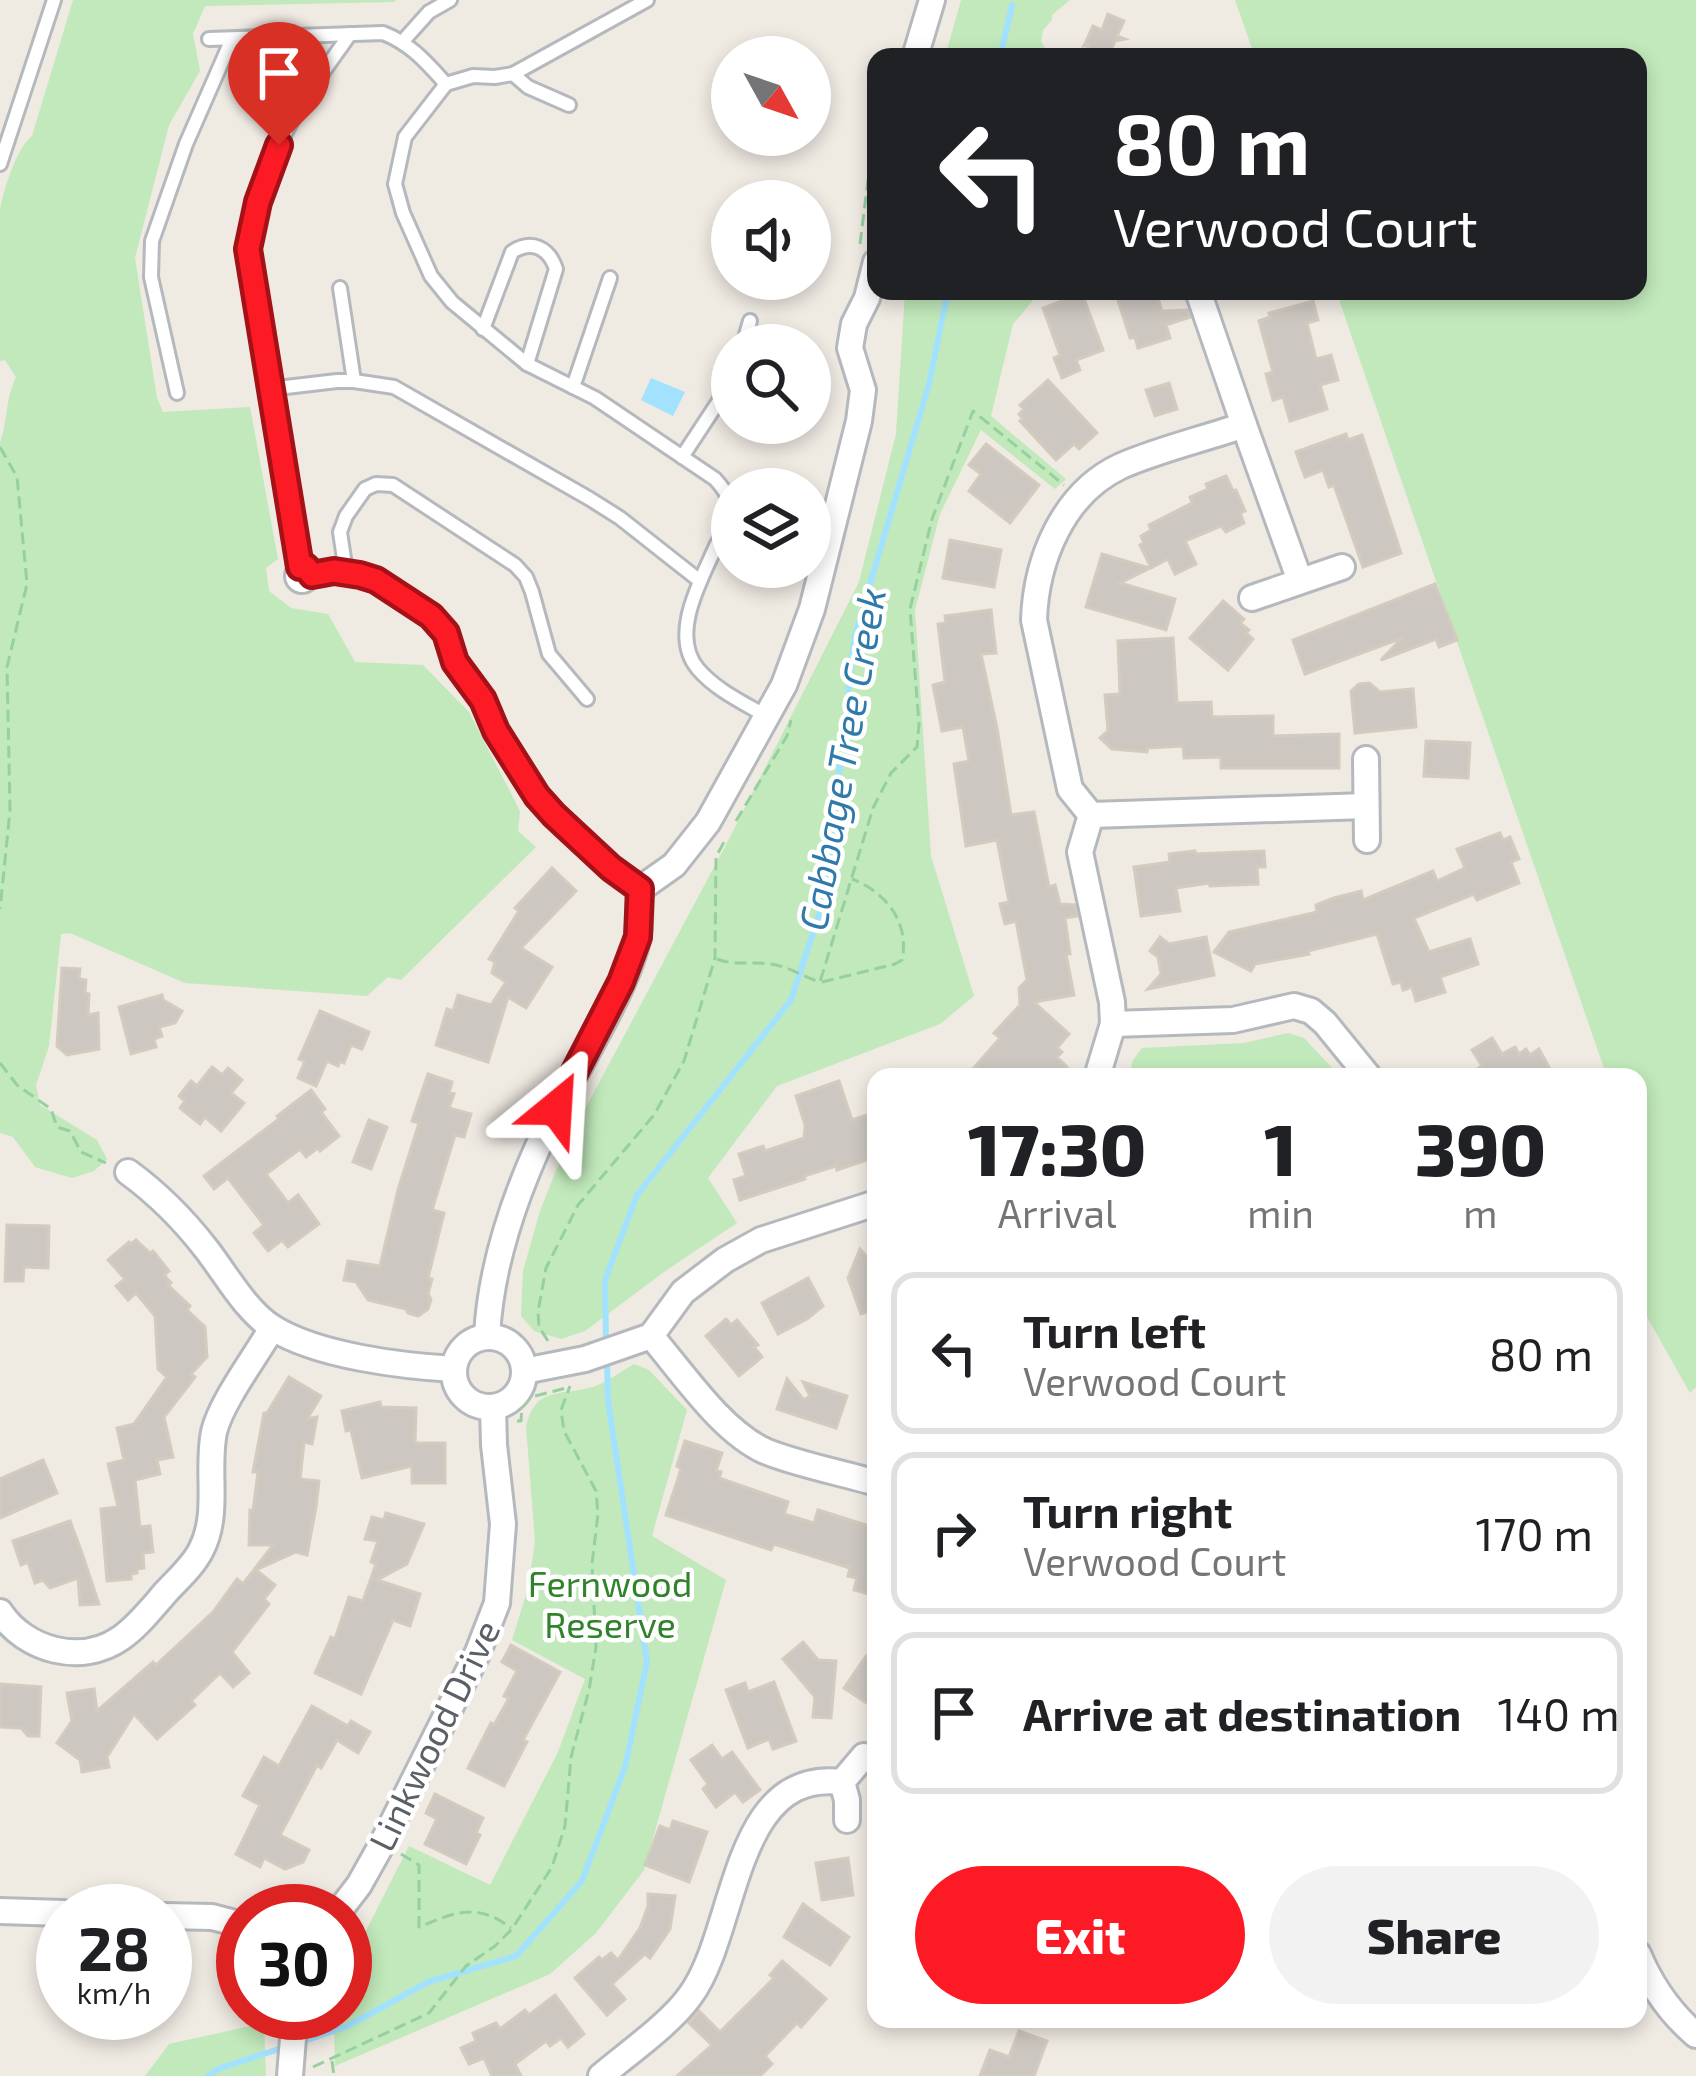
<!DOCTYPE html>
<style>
:root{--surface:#fff;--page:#f2f2f2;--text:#202124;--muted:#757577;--line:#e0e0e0;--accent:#fc1b25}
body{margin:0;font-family:"Exo 2",sans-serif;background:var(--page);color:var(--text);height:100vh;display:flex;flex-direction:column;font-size:45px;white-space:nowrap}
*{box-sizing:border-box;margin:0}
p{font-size:39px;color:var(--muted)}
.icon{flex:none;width:66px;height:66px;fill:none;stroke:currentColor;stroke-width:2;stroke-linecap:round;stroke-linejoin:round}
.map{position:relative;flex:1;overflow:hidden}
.drawer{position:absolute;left:867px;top:1068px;width:780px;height:960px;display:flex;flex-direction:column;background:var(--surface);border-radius:24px;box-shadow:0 6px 18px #0003}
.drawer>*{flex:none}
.guide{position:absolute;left:867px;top:48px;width:780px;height:252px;border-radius:24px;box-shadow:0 6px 18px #0003;background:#202124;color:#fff;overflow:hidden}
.needle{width:78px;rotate:130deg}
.controls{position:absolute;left:711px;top:36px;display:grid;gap:24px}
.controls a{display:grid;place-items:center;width:120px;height:120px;border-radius:50%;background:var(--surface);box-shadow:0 6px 18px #0003;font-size:60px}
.speed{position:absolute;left:36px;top:1884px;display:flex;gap:24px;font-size:60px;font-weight:700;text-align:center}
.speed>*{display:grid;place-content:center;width:156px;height:156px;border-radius:50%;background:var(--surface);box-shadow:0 6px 18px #0003;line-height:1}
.speed small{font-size:30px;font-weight:400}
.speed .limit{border:18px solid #d22;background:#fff;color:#111}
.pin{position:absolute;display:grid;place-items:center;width:102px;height:102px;color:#fff;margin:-123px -51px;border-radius:50% 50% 50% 0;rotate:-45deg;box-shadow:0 0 12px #0007}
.pin .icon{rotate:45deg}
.me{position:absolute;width:132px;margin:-66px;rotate:27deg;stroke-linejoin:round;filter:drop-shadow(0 0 9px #0008)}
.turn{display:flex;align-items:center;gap:42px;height:252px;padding:0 48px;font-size:54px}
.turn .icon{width:156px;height:156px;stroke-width:2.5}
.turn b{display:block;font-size:84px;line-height:102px}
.eta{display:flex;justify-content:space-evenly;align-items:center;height:204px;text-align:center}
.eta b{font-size:72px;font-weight:800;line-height:84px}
.cta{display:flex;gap:24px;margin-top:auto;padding:24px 48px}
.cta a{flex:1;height:138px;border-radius:72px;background:var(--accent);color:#fff;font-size:48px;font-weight:800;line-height:138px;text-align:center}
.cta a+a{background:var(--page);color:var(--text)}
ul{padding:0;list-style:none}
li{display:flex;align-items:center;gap:36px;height:162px;margin:0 24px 18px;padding:0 24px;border:6px solid var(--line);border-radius:24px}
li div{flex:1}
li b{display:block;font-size:45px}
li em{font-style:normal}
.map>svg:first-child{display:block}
.green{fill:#c1e9bb}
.water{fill:#a2e2ff}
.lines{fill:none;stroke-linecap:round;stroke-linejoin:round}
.stream{stroke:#a2e2ff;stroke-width:6}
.building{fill:#ccc7c1;stroke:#d4cbbf;stroke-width:3}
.lane-casing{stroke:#b5b9be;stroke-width:18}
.street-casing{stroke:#b5b9be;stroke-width:30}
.path{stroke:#96d0a0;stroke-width:3;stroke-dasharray:12 6;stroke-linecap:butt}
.lane{stroke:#fff;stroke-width:12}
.street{stroke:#fff;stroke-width:24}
.route-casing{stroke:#a41218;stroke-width:30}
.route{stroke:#fc1b25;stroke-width:21}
.labels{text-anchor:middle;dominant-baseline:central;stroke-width:9;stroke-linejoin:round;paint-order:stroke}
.park-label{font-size:36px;fill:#31832b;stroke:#fff}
.street-label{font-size:36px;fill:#5a6065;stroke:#fff}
.water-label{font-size:39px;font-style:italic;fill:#2f7aaa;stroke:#fff}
</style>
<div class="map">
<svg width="1696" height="2076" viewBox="0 0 1696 2076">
<rect width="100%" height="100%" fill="#efeae2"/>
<g class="green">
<path d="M73,0H396L394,2L205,6L193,34L200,71L169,125L135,258L157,398L163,412L250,407L278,559L266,568L269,591L291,608L328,614L355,662L423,665L469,712L520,811L518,831L536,847L401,980L388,977L367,996L185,983L70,933L61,934L49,1046L36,1085L40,1105L97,1140L107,1159L94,1171L72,1178L35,1167L13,1137L0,1133V443C8,419 5,401 16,377L5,360L0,361V209C4,189 16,149 32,136Z"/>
<polygon points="961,0 1070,0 1052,15 1052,20 1043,30 1041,41 1048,54 1054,57 945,57"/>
<polygon points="1235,0 1696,0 1696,1387 1690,1393 1638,1301 1638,1186 1646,1189 1638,1166 1638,1077 1607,1077 1336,291 1638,291 1638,57 1255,57"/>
<polygon points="905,291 1041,291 1013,324 991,416 1066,479 1055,489 981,430 940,514 915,610 931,856 974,996 940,1024 777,1086 708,1178 737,1223 664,1272 585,1331 561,1339 534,1331 521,1316 523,1271 540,1211 567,1143 729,839 859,582 896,434"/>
<polygon points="1288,1033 1304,1038 1334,1070 1323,1077 1129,1075 1133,1060 1142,1048 1244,1043"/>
<path d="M634,1364L649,1370L687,1410L652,1536L726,1580L644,1870L596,1933L550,1974L335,2066L334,2026L337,2013H345L346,1970L409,1846L490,1885L558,1752L585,1679L512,1640L528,1588L535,1542L526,1426C536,1387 557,1396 589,1388C605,1384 620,1372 634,1364Z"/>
<polygon points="264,2023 266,2076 145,2076 169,2044"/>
</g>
<polygon class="water" points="651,378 685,392 673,416 641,400"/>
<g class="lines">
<g class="stream">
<polyline points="1000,57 1012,5"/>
<polyline points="606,1342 605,1280 637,1195 791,1000 824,899 855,635 929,384 948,291"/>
<polyline points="298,2043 348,2026 428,1982 516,1956 582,1881 625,1767 647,1662 608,1401 607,1361"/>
<polyline points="208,2076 218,2069 285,2047"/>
</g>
</g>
<g class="building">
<polygon points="1108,14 1124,21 1117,36 1125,39 1115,41 1108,57 1084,57 1089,45 1084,46 1093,26 1102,30"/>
<polygon points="1115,291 1156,291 1162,311 1187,310 1190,317 1166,325 1170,338 1138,348 1135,337 1130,338"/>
<polygon points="1082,293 1103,350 1076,360 1080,370 1062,378 1054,358 1060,355 1043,308"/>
<polygon points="1313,301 1318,320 1307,323 1316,359 1331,355 1338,380 1320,385 1327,409 1290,421 1283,397 1273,400 1266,374 1273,372 1259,321 1270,317 1269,313"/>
<polygon points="1048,380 1097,433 1079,449 1074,444 1056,460 1020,421 1023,419 1019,414 1024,409 1020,405"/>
<polygon points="1169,383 1177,409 1155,416 1146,390"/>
<polygon points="1346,434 1348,440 1362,435 1401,553 1363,567 1334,485 1329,487 1323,470 1305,477 1296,452"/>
<polygon points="986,444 1039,485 1010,523 969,491 981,474 969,465"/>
<polygon points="1226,476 1233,491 1236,490 1245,511 1240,513 1244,523 1226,532 1221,526 1185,541 1196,564 1175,574 1168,559 1151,568 1140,545 1144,543 1141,536 1151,530 1149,525 1192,503 1190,497 1208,489 1206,484"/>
<polygon points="950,540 1001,550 994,587 943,578"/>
<polygon points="1102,554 1150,568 1120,583 1175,599 1166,630 1086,607"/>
<polygon points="1435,584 1457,640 1439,647 1436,639 1381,660 1402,638 1305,674 1293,640"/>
<polygon points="1223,601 1244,619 1240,623 1249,630 1246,633 1253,639 1228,670 1190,638"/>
<polygon points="991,610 996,653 981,654 997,728 1011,815 1034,812 1049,887 1055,885 1060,904 1075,905 1077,916 1065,918 1070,954 1066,954 1074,995 1034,1002 1069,1034 1057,1048 1062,1052 1057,1057 1067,1067 1058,1077 966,1077 1000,1038 994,1033 1020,1005 1019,988 1027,980 1016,921 1005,924 1000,904 1009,902 997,840 966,846 954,764 969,761 963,727 942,731 933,685 945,682 938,624 946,623 945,616"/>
<polygon points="1173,638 1177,703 1211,702 1212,717 1273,716 1273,736 1339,734 1339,768 1221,768 1221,757 1184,758 1183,746 1148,748 1147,752 1112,749 1100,738 1108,731 1105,695 1120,694 1118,641"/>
<polygon points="1369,683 1380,692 1413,689 1416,727 1355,733 1351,691 1359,684"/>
<polygon points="1426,741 1470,743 1468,778 1424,776"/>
<polygon points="1500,833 1503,840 1510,837 1519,859 1511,862 1519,883 1477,900 1474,894 1414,918 1429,952 1470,939 1478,964 1440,977 1445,992 1416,1001 1412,987 1403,990 1401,982 1393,984 1377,934 1308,951 1309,954 1255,964 1251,971 1214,952 1229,932 1317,912 1316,905 1334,898 1361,891 1363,900 1433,871 1437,881 1465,868 1457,849"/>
<polygon points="1195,851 1196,854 1264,851 1265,867 1257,867 1258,884 1210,886 1209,883 1176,888 1180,911 1141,916 1134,867 1170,862 1169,854"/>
<polygon points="552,868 576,891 521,948 552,967 526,1008 508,997 488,1062 436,1045 447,1009 453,1011 458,995 491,1005 506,982 492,973 495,962 489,959 519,911 515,908"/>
<polygon points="1160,937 1169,944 1206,937 1214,975 1148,989 1161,974 1158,957 1150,951"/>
<polygon points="62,968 80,969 79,979 86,980 85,993 89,994 88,1015 98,1013 99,1049 67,1055 57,1046"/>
<polygon points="162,995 163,1000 182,1011 175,1023 159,1027 162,1036 154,1039 156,1047 131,1054 119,1007"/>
<polygon points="320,1011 369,1032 362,1049 351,1045 344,1063 340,1061 338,1066 327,1061 316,1086 298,1078 305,1061 299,1059"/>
<polygon points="1492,1038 1502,1054 1515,1047 1519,1054 1526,1049 1530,1055 1539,1049 1550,1069 1534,1077 1464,1077 1482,1066 1472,1050"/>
<polygon points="212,1067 222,1075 228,1068 242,1080 231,1093 244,1103 221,1131 205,1117 200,1124 180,1108 185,1101 179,1096 191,1081 197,1086"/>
<polygon points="428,1074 452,1082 449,1093 454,1094 449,1108 471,1114 464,1137 455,1135 432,1210 444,1213 428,1278 432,1279 428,1294 431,1299 428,1309 418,1316 408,1313 406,1309 368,1300 356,1282 344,1280 348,1261 380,1266 398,1190 419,1123 412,1121"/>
<polygon points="839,1081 852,1120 876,1112 876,1157 837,1170 836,1166 804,1176 805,1179 740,1200 734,1180 746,1176 739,1154 763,1146 765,1151 804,1138 805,1125 796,1096"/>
<polygon points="311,1090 325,1109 321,1112 339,1136 320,1151 318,1148 306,1157 300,1149 266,1174 288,1203 298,1195 319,1224 288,1247 282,1240 268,1251 254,1233 264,1225 228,1178 214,1189 204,1176 279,1119 277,1116"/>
<polygon points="369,1120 387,1127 371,1169 353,1162"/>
<polygon points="7,1225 49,1226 48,1268 24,1267 23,1281 5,1281"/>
<polygon points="136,1240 150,1253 153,1251 169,1271 164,1275 171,1283 168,1285 190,1306 187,1310 205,1327 207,1357 191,1374 195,1377 164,1417 173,1457 157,1460 160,1474 135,1480 140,1527 150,1526 153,1552 143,1553 144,1568 137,1569 137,1573 131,1574 131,1579 107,1581 101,1509 118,1507 108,1464 124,1460 117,1428 134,1424 167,1377 158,1369 155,1316 136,1293 128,1300 116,1286 125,1279 108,1260 129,1242 131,1244"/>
<polygon points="860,1249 869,1259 876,1256 876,1303 874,1310 861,1314 848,1278"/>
<polygon points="808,1278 823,1306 807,1319 778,1334 762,1303"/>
<polygon points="726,1319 731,1325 737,1320 758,1345 754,1347 762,1357 739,1376 706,1336"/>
<polygon points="289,1377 321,1396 307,1419 317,1417 312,1444 304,1442 300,1479 319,1481 316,1507 307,1555 296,1552 256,1570 275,1585 264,1599 269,1604 232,1652 249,1673 233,1687 220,1673 191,1701 195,1705 157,1739 134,1714 107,1757 109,1767 82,1772 80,1760 57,1743 72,1721 67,1693 94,1689 97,1711 153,1662 156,1665 214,1611 237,1579 243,1584 273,1545 249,1545 250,1510 253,1511 258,1472 253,1472 264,1413 267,1413"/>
<polygon points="787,1379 804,1400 810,1396 803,1382 847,1396 836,1428 777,1409"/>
<polygon points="380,1402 381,1407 416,1408 415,1443 445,1443 445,1483 412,1483 412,1466 362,1478 351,1430 346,1431 342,1411"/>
<polygon points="685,1441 722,1453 716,1471 721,1472 719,1478 788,1502 784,1514 814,1523 818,1510 876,1528 876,1596 854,1590 857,1578 848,1576 850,1568 774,1544 771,1550 666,1515 681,1469 677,1466"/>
<polygon points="43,1460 57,1493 0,1518 0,1479"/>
<polygon points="386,1513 424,1524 407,1564 377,1580 420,1594 410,1626 393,1620 361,1694 315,1673 331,1637 335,1639 349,1597 363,1601 376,1564 371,1562 378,1541 365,1539 372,1517 384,1520"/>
<polygon points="70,1521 82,1553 99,1604 80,1605 78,1578 50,1588 43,1580 35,1583 28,1562 21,1565 13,1541"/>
<polygon points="803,1642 818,1660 836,1661 831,1718 813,1717 815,1697 783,1659"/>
<polygon points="511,1645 560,1672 523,1740 527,1742 504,1786 468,1768 491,1723 494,1725 509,1698 504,1696 517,1671 502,1662"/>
<polygon points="866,1656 876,1663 876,1709 844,1688"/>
<polygon points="774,1682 796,1741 773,1749 769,1739 748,1748 726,1690 745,1683 748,1692"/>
<polygon points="0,1684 41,1687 39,1736 28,1736 21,1728 0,1727"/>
<polygon points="312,1706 348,1726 351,1721 370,1732 358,1753 337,1740 321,1768 317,1765 280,1835 309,1850 303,1862 285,1869 264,1858 260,1867 236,1854 260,1805 243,1796 264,1757 279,1766"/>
<polygon points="712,1745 722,1759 732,1752 760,1790 743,1802 735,1792 716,1807 703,1789 708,1784 691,1760"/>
<polygon points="435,1794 483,1818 476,1833 480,1835 466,1864 425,1844 437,1819 426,1813"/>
<polygon points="673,1821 707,1832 689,1882 645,1865 660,1826 670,1830"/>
<polygon points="848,1858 853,1895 822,1900 816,1863"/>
<polygon points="648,1894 675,1896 670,1929 650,1958 645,1954 612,1984 625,1999 607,2015 575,1978 599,1957 602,1960 611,1953 618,1960 640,1928 648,1906"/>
<polygon points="803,1904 849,1937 830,1965 784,1937"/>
<polygon points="782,1961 826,1999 801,2027 797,2023 765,2056 772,2064 760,2076 677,2076 712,2045 689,2023 699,2011 720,2032 774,1978 770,1975"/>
<polygon points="555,1995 584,2034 568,2047 561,2038 550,2046 546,2041 515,2064 521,2076 492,2076 484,2058 469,2064 461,2048 476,2041 473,2033 496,2023 500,2029 525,2010 529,2015"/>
<polygon points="1019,2031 1047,2041 1034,2076 980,2076 990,2050 1009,2057"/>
</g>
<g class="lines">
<g class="lane-casing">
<g id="lane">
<path d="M647,0L513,74L495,77L473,76L446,84L405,137L395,184L403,213L431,276L452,302L527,364L595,398L715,479C724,489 731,498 730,512C729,524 721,536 716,546C701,580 669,635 698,669C716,690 742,702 766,716"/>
<path d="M209,39L383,33C411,44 426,62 446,84"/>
<polyline points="403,41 429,12 450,0"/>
<polyline points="513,74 528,87 569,105"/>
<polyline points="0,164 54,0"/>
<polyline points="340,288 354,381"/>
<path d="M483,329L512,252C532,239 549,248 556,269L527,364"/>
<polyline points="743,345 750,321"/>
<polyline points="573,387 610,278"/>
<polyline points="269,389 337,381 354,381 394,387 590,499 620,518 700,581"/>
<polyline points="177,393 151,277 152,241 186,144 232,39"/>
<polyline points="682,457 732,381"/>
<circle cx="302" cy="576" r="10"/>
<path d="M300,567L248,249C255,214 263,181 278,148C296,107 325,70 350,34"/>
<polyline points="346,572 340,532 346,516 365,489 376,484 393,485 515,565 526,577 532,592 549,654 587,699"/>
<polyline points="312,575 334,571 360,575 376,580 431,616 446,633 455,662 483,700 496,731 537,796 554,815 611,868 640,889"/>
</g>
</g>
<g class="street-casing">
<g id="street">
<polyline points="915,57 932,0"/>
<polyline points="1244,425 1300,581"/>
<polyline points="1252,598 1342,567"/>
<polyline points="1366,759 1367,840"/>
<polyline points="1091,815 1366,806"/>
<polyline points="1113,1024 1233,1020 1294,1006 1311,1011 1325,1023 1369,1077"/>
<path d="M1097,1077L1113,1024L1112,1002L1080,852L1091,815L1070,789L1034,620C1036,560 1063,493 1121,466C1160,449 1204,439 1244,425L1198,291"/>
<path d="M128,1172C158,1194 184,1220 207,1250C227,1276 246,1311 273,1328C318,1356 402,1366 454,1369"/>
<path d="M487,1336C491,1257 520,1180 556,1109C580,1062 629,985 638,935C640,920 639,904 640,889L674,865L708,822L784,685L812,609L859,421L863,390L850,348L854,324L867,298L876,262"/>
<path d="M651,1336C683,1373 721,1431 765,1451C796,1464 843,1473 876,1483"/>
<circle cx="489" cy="1372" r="35"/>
<polyline points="524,1371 585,1359 651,1336 683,1292 725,1260 761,1240 876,1203"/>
<path d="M0,1612C25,1650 81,1666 121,1638C138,1626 152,1608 166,1592C178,1579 193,1566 201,1550C220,1514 206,1470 214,1432C221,1402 256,1356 272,1328"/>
<polyline points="847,1820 847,1800 842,1782 864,1756"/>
<polyline points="0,1911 63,1913"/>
<polyline points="339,1911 359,1885 382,1844 478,1652 497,1603 503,1524 494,1445 493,1407"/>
<polyline points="165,1916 212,1917 243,1925"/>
<path d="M1638,1954C1651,1985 1670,2013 1696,2035"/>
<polyline points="290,2076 295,2013"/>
<path d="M601,2076C628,2053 670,2024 690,1996C738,1932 731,1768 842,1782"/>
</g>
</g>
<g class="path">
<polyline points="860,244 876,117"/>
<polyline points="0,447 17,477 27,584 7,667 10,811 0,909"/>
<polyline points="736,821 787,736 791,720"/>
<path d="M717,959C734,966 752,961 770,964C788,966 803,977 820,982L873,808L891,773L917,747L919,724L910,609L932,519L973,411L1064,485"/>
<path d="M822,982L895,964L902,960C910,923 886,892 852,879"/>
<polyline points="0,1063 17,1085 51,1109 57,1127 70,1131 81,1152 106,1163"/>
<polyline points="548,1341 539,1327 538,1312 546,1268 578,1205 654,1115 684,1061 715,958 716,857 725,840"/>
<polyline points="517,1421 521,1421 522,1406 531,1397 566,1388"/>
<path d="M401,1854L419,1865V1927C456,1912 477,1902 511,1928"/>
<polyline points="332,2061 334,2076"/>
<polyline points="313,2067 429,2013 466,1966 495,1946 512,1929 552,1867 565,1826 571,1757 589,1690 596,1647 592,1564 598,1514 596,1491 564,1431 561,1410 570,1386"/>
</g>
<use href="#lane" class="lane"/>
<use href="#street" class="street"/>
</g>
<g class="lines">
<g class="route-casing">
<polyline id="route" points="279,145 258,202 248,249 300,567 306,567 312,575 334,571 360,575 376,580 431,616 446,633 455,662 483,700 496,731 537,796 554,815 611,868 640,889 638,937 621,982 556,1108"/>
</g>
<use href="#route" class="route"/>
</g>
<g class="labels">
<g class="park-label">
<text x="610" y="1582">Fernwood<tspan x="610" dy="41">Reserve</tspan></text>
</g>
<g class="street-label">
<text transform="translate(433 1735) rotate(-64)">Linkwood Drive</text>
</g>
<g class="water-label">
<text transform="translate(841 759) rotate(-80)">Cabbage Tree Creek</text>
</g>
</g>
</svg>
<div class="controls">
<a><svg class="needle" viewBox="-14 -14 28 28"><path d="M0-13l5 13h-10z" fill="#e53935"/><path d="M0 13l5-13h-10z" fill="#757577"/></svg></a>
<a><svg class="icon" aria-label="sound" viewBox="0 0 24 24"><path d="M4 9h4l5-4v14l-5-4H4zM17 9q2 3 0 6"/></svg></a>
<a><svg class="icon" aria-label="search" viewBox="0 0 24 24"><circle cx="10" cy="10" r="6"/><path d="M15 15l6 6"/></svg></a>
<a><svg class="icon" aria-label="layers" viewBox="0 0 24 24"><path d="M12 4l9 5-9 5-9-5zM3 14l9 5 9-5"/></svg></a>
</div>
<div class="speed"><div>28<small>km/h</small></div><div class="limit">30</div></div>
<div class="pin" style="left:279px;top:145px;background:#d93025"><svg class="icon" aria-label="arrive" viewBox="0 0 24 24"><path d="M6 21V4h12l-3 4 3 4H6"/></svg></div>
<svg class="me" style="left:556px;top:1108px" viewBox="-20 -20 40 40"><path d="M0-17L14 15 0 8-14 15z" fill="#fc1b25" stroke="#fff" stroke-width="4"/></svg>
<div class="guide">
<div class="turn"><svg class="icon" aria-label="left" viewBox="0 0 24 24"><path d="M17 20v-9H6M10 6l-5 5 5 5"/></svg><div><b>80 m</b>Verwood Court</div></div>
</div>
<section class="drawer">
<div class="eta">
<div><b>17:30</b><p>Arrival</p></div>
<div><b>1</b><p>min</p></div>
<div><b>390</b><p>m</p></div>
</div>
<ul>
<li><svg class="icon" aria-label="left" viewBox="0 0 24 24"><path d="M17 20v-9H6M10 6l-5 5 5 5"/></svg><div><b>Turn left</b><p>Verwood Court</p></div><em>80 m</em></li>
<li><svg class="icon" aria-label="right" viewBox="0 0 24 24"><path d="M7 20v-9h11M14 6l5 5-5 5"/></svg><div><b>Turn right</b><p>Verwood Court</p></div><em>170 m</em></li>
<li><svg class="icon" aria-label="arrive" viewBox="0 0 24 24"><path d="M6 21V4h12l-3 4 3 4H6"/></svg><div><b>Arrive at destination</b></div><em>140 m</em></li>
</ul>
<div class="cta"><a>Exit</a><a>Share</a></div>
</section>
</div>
